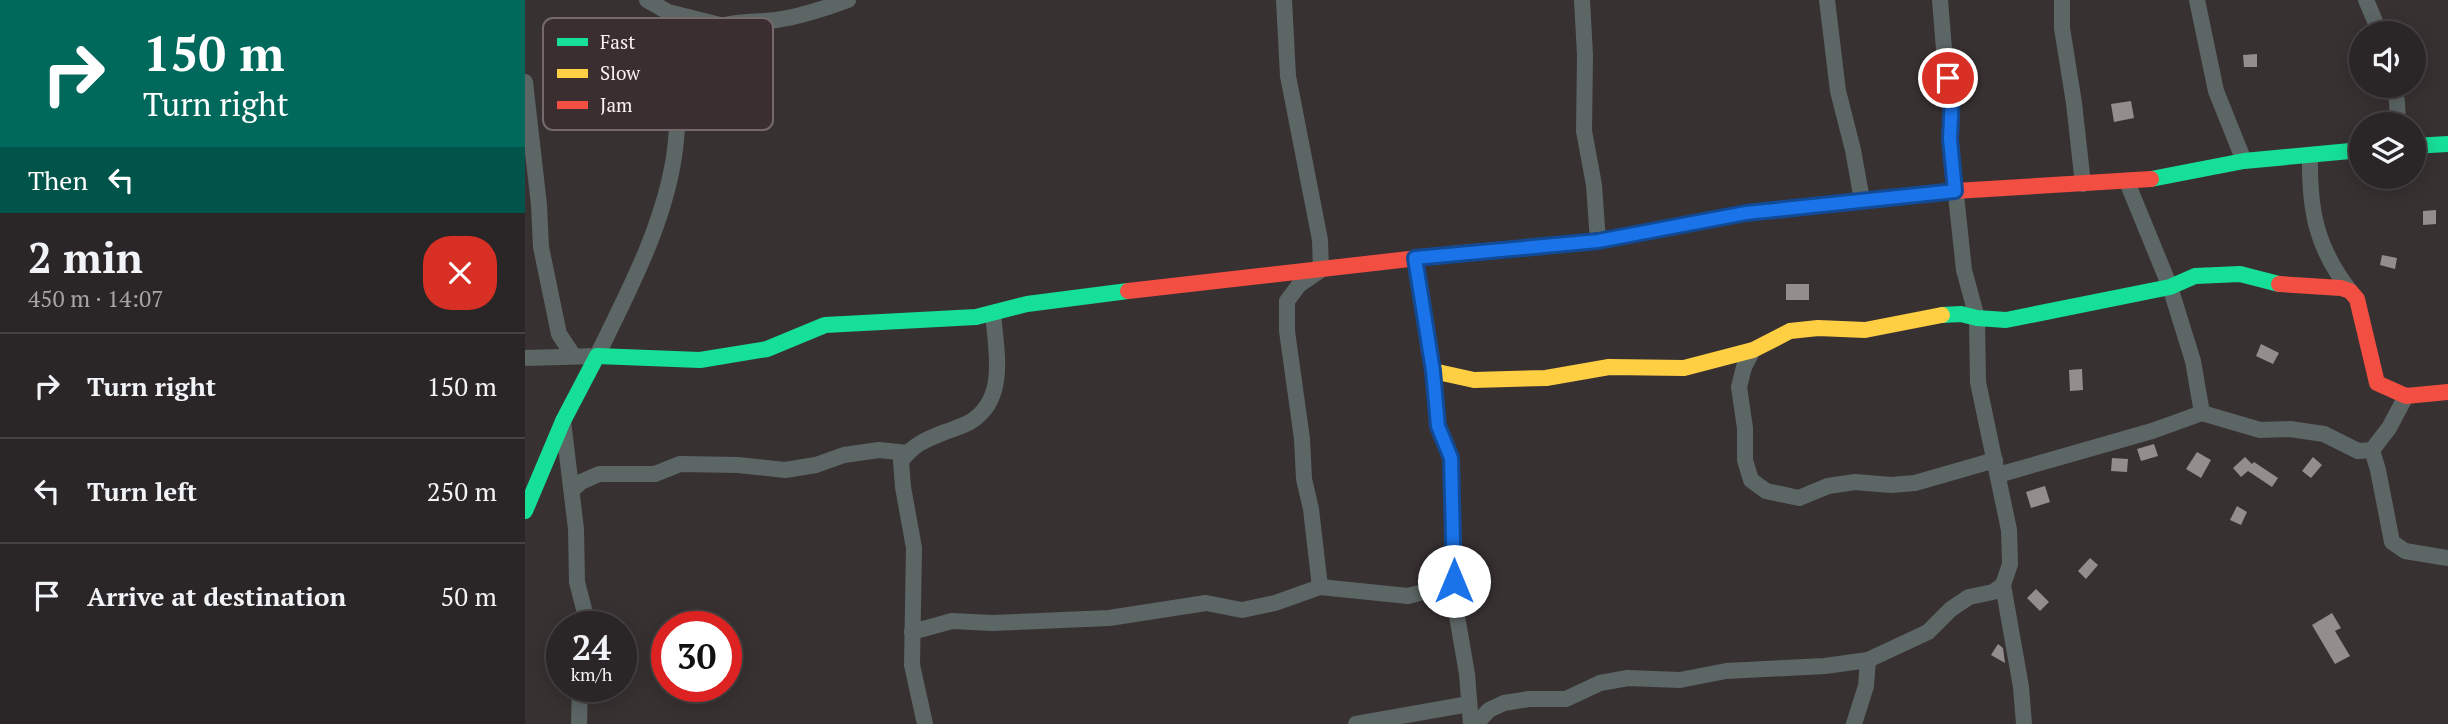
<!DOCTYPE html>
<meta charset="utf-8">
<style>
:root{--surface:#2a2526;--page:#363132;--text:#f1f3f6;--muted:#a5a5a7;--line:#464243}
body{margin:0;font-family:"PT Serif",serif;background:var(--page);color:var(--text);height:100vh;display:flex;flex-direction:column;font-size:26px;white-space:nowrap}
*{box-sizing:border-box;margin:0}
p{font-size:23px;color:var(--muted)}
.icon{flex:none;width:38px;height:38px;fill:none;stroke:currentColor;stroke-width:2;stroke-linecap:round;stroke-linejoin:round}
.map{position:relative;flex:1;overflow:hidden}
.details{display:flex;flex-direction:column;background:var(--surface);width:525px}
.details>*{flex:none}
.guide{background:#00695c;color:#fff;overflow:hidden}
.fabs{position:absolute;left:1824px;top:21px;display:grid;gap:14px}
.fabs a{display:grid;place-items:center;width:77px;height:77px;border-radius:50%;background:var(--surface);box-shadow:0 4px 18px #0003,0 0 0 2px var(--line);font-size:35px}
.speed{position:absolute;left:21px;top:611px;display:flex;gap:14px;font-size:35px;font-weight:700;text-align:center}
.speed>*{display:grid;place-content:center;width:91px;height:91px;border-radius:50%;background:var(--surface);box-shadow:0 4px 18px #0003,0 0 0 2px var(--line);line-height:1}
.speed small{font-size:18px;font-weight:400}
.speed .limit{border:10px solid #d22;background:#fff;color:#111}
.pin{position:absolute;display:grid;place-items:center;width:60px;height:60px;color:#fff;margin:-30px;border:4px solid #fff;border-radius:50%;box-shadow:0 2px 7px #0007}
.me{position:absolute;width:77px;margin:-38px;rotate:0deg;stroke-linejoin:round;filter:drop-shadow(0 0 5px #0008)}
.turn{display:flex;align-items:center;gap:24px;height:147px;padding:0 28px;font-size:32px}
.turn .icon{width:91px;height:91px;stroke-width:2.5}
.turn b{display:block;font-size:49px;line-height:60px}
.then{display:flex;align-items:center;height:66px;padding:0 28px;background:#0003;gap:14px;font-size:26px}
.round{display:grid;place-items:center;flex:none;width:74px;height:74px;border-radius:28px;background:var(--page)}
.head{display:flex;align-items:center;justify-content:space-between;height:119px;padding:0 28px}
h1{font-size:42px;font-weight:700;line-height:52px}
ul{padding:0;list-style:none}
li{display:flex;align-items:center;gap:21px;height:105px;padding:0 28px;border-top:2px solid var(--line)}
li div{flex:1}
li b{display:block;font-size:26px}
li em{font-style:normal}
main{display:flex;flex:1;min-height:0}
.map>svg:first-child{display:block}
.building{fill:#938d8e}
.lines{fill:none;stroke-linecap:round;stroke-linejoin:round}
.street{stroke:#5c6665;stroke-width:16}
.fast{stroke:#16e098;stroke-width:16}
.slow{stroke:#ffcf43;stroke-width:16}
.jam{stroke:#f24e42;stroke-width:16}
.route-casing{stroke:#114b97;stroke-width:18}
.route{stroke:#1a73e8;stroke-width:12}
.key{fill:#3b2e31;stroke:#75696c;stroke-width:2}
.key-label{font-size:19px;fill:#fbf2f4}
</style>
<main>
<section class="details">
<div class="guide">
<div class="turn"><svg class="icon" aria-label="right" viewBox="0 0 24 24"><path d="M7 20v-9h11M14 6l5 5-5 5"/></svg><div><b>150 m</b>Turn right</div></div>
<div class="then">Then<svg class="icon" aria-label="left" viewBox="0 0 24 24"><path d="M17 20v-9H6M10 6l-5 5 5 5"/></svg></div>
</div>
<div class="head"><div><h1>2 min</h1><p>450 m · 14:07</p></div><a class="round" style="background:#d93025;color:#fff"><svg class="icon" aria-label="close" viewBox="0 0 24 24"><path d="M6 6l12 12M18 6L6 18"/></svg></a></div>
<ul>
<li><svg class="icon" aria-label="right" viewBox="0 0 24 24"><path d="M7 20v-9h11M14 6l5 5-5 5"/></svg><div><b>Turn right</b></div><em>150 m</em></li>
<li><svg class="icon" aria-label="left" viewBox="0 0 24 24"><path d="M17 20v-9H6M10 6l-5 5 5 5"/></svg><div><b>Turn left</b></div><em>250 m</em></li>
<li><svg class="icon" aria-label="arrive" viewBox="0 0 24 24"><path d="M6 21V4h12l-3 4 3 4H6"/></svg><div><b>Arrive at destination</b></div><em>50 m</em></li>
</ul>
</section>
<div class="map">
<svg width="1923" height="724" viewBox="0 0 1923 724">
<rect width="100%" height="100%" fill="#383132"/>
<g class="building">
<polygon points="1732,54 1732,67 1719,67 1718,55"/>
<polygon points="1606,101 1609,118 1589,122 1586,104"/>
<polygon points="1911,210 1911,224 1898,225 1898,211"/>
<polygon points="1857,255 1872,258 1870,269 1855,265"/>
<rect x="1261" y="284" width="23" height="16"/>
<polygon points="1736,344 1754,353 1748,364 1731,356"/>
<polygon points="1557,369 1558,390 1545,391 1544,370"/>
<polygon points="1629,444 1633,456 1616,461 1612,449"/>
<polygon points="1672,452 1686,460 1676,478 1661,469"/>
<polygon points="1720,457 1727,464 1729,462 1753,478 1747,487 1723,471 1716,477 1708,468"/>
<polygon points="1788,457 1797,465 1786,478 1777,471"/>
<polygon points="1587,458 1603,459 1602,472 1586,471"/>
<polygon points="1520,486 1525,502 1506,508 1501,492"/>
<polygon points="1712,506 1722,512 1716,525 1705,520"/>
<polygon points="1565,558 1573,565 1561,579 1553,571"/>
<polygon points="1511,589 1524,602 1515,611 1502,598"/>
<polygon points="1807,613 1816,628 1810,631 1825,656 1810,664 1787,625"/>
<polygon points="1473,644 1478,648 1480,663 1466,655"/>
</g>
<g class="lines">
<g class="street">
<polyline points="122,0 143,12 199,26"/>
<polyline points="759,0 763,76 795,240 796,270 774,285 762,301 762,331 777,439 779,479 786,509 795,587"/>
<polyline points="1057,0 1060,55 1059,131 1069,185 1073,241"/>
<polyline points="1302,0 1313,91 1328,150 1337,200"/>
<polyline points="1415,0 1420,61 1427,94 1425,139 1439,270 1452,318 1453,382 1484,530 1485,564 1478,585 1496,687 1499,724"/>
<polyline points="1537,0 1537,28 1549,103 1558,184"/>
<polyline points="1672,0 1691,91 1719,161"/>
<polyline points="1841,0 1855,33"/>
<polyline points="0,82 14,205 16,247 34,334 48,355"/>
<polyline points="1869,86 1872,102 1873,124"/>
<path d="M1785,155C1784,210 1791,247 1825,291"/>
<polyline points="1602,182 1645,287 1668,361 1677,413"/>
<polyline points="890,258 908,371 913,426 926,458 928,581 932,616 942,674 946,724"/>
<polyline points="1228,350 1219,367 1214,387 1220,428 1220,460 1226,480 1241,491 1274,498 1303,486 1330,482 1366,485 1390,483 1470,460"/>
<path d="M0,358L72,356C102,294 136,231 148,163C156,123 148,55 188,29C202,21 235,22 251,20C275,17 301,8 323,0"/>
<polyline points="38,421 51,529 52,582 61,617 60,626"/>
<polyline points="1847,450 1853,470 1867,542 1880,551 1923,558"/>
<polyline points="1473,475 1627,431 1677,413 1735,430 1765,429 1799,434 1833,451 1847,450 1864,428 1881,396"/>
<polyline points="47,490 56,482 74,474 130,474 155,464 213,465 260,470 291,465 319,455 354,450 383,453"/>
<polyline points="387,632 427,621 467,623 584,618 681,603 717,610 750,603 795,587 883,596 913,588 928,581"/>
<polyline points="54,724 55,686"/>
<path d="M400,724L387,665L389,548L378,487L376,461C389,444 400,440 420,432C428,429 438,426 445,422C483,399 471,351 468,313"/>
<polyline points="831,724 944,704"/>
<polyline points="951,724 964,710 979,703 1004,699 1041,699 1075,683 1103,678 1155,680 1201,671 1300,666 1343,660 1403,632 1426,609 1444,597 1468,592 1478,585"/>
<polyline points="1329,724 1341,686 1343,660"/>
</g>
<g class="fast">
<polyline points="1888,146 1923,144"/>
<polyline points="1626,179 1719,161 1836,150"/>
<polyline points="1417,315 1436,314 1452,318 1481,320 1645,287 1670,276 1715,274 1754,284"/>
<polyline points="0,511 38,421 72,356 175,360 242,349 300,325 451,317 502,304 603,291"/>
</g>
<g class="slow">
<polyline points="928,254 1073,241 1221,213 1341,200"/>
<polyline points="908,371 949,380 1021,378 1084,367 1159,368 1228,350 1265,331 1293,328 1340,330 1417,315"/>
</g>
<g class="jam">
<polyline points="1341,200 1430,191 1626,179"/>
<polyline points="1754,284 1816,288 1825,291 1832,299 1852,383 1881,396 1923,392"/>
<polyline points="603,291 928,254"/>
</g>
</g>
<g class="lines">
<g class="route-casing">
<polyline id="route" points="929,581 926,458 913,426 908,371 890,258 1073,241 1221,213 1430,191 1425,139 1427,94 1423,78"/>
</g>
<use href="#route" class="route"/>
</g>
<rect x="18" y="18" width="230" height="112" rx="10" class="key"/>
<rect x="32" y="38" width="31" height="8" fill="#16e098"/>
<rect x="32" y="69" width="31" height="9" fill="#ffcf43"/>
<rect x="32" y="101" width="31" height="8" fill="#f24e42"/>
<g class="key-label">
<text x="75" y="49">Fast</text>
<text x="75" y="80">Slow</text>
<text x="75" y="112">Jam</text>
</g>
</svg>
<div class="fabs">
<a><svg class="icon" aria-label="sound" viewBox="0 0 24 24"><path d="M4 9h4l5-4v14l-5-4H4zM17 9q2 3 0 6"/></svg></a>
<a><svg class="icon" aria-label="layers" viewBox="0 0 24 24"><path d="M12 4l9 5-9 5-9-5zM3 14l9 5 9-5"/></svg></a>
</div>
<div class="speed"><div>24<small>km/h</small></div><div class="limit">30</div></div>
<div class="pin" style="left:1423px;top:78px;background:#d93025"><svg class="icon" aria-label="arrive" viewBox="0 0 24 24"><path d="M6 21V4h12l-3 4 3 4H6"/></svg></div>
<svg class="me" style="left:929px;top:581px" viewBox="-20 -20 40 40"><circle r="19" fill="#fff"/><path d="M0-13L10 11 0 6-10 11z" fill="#1a73e8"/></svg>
</div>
</main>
